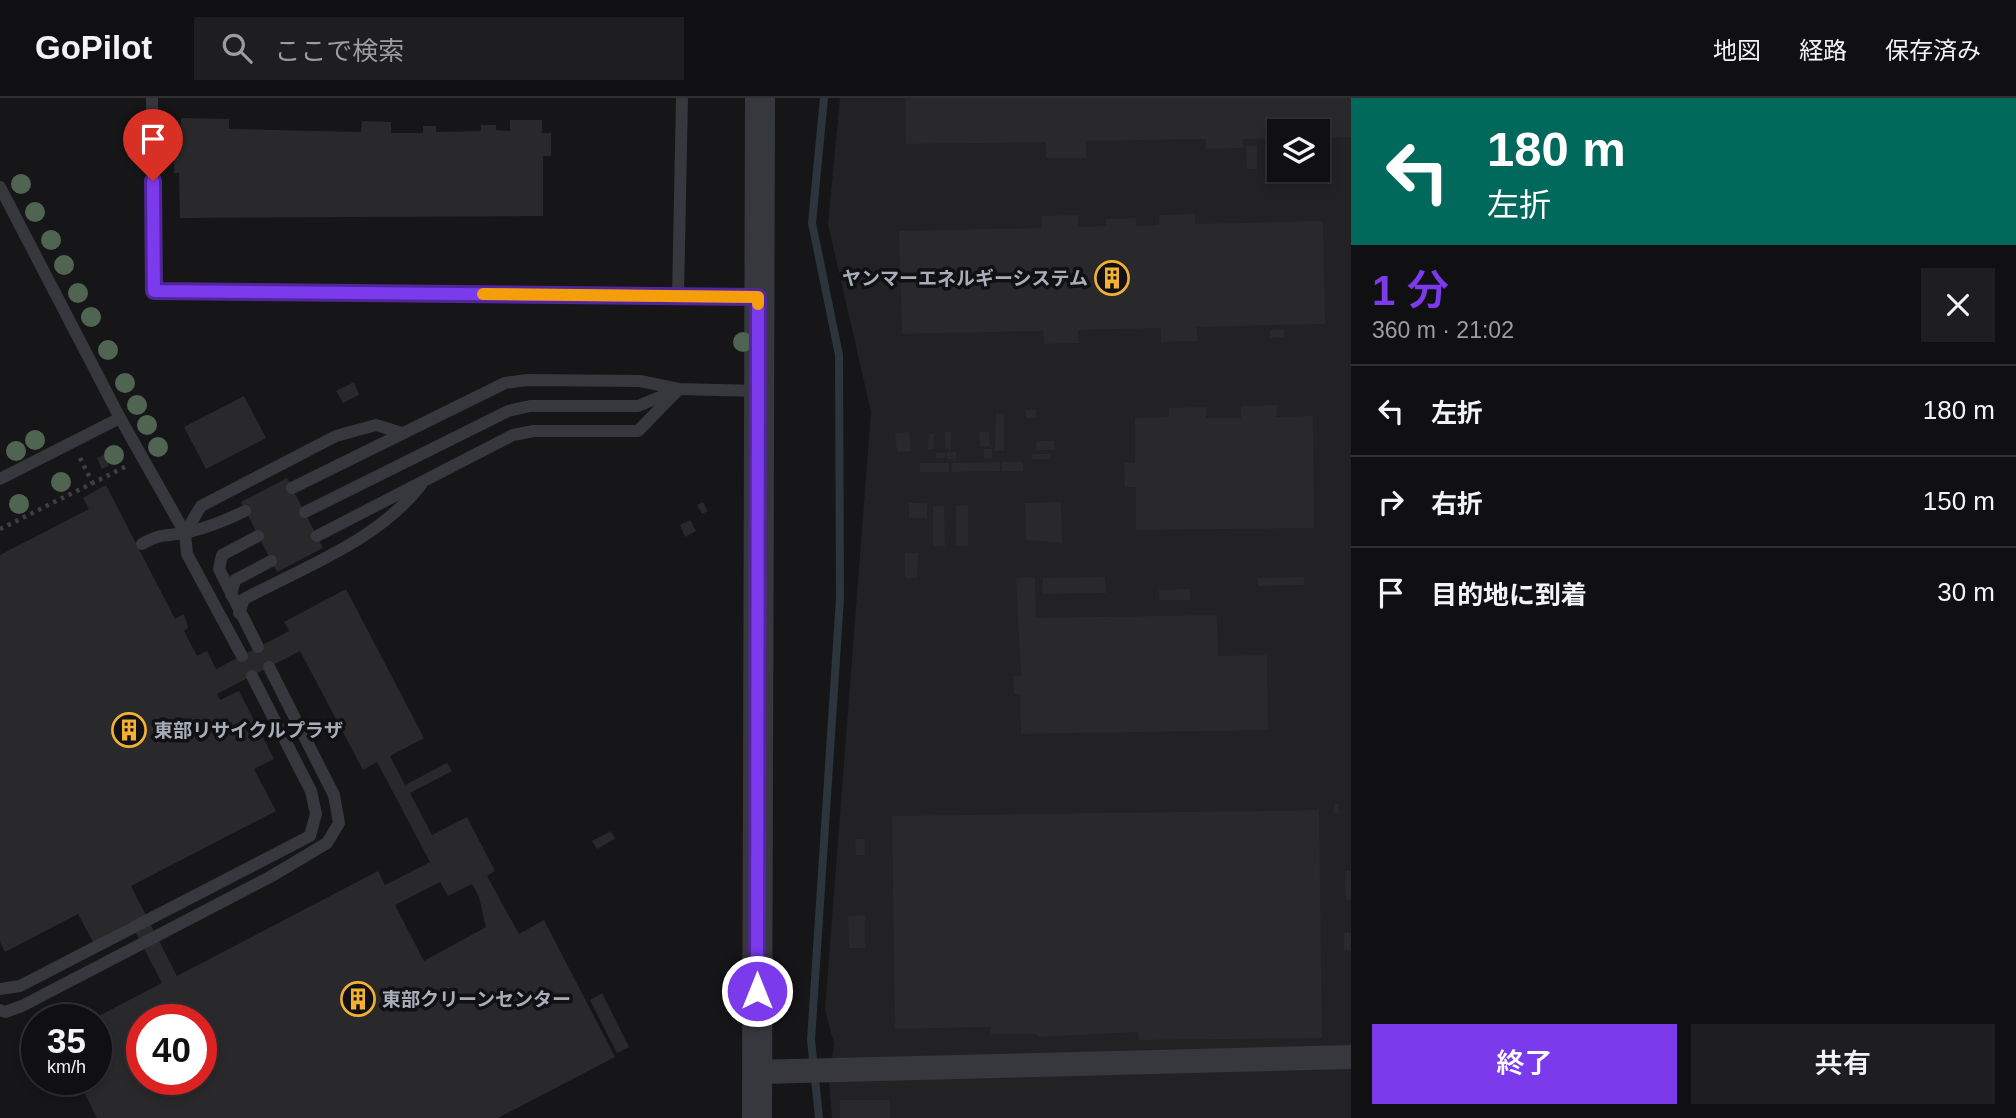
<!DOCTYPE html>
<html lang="ja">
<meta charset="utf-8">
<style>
:root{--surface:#101012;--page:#1e1e20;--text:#f1f3f6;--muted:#9c9d9f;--line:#303032;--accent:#7c3aed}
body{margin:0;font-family:Helvetica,"Noto Sans JP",sans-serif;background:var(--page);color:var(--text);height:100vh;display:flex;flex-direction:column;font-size:26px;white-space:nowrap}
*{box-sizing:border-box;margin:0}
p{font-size:23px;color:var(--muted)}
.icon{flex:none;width:38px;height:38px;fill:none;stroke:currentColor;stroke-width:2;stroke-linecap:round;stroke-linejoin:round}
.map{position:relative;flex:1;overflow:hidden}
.sheet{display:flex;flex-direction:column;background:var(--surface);width:665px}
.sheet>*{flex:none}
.guide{background:#00695c;color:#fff;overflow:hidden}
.fabs{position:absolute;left:1267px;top:21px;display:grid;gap:14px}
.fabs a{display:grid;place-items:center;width:63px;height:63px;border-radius:0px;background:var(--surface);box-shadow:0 4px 10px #0003,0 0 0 2px var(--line);font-size:35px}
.speed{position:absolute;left:21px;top:906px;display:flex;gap:14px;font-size:35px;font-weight:700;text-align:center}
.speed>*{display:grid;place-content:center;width:91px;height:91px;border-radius:50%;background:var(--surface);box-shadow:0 4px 10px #0003,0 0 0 2px var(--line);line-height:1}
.speed small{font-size:18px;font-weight:400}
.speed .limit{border:10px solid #d22;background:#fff;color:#111}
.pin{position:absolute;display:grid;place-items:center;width:60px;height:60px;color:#fff;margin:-72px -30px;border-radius:50% 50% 50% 0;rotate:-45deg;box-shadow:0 0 7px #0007}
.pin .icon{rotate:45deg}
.me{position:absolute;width:77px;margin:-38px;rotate:0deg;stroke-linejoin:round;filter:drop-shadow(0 0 5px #0008)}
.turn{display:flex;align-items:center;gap:24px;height:147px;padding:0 21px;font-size:32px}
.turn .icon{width:91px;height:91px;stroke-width:2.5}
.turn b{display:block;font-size:49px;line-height:60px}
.round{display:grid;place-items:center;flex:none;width:74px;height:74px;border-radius:0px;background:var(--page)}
.summary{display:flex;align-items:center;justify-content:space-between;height:119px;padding:0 21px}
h1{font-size:42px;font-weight:600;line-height:52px;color:var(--accent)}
.button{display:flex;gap:14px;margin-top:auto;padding:14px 21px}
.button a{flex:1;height:80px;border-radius:0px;background:var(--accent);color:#fff;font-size:28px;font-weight:600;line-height:80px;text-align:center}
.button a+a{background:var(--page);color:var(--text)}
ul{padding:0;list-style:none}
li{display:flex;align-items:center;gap:21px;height:91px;padding:0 21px;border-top:2px solid var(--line)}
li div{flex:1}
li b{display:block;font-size:26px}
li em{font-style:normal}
header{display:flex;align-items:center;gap:42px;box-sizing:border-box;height:98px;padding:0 35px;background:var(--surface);border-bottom:2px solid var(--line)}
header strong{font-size:33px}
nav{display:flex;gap:38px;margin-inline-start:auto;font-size:24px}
.search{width:490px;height:63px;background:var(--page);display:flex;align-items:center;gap:18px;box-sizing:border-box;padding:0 24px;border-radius:0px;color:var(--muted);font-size:26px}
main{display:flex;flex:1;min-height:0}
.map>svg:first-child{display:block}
.built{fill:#222225;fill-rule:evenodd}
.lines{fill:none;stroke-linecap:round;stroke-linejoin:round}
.stream{stroke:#2c353c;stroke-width:8}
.building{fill:#29292c;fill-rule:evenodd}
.path{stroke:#3d3f44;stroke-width:4.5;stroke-dasharray:3.5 5;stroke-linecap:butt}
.service{stroke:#37383d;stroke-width:12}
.minor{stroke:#37383d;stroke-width:24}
.tertiary{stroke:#37383d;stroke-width:30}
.tree{fill:#506452}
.route-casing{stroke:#51269a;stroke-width:18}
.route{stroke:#7c3aed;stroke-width:12}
.slow{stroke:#f59e0b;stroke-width:12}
.labels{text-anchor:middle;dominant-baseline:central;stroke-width:7;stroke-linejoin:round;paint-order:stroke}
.poi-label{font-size:19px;font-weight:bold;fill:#a8adb8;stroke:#111113;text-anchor:start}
</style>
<header>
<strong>GoPilot</strong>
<div class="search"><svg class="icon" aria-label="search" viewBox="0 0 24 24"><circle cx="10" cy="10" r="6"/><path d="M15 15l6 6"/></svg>ここで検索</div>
<nav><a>地図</a><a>経路</a><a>保存済み</a></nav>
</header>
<main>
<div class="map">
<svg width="1351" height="1020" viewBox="0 0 1351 1020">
<rect width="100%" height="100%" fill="#161618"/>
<path class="built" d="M840,0H1351V1020H832L829,986L834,946L825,912L871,314L828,126ZM1279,33H1318V72H1279Z"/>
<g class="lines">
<polyline class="stream" points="819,1020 811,942 840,500 839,257 812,125 824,0"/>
</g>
<g class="building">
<polygon points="905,0 1351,0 1351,39 1318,40 1318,33 1279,33 1279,40 1243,41 1243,50 1206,51 1206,41 1086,43 1086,60 1046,60 1046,44 906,46"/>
<polygon points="181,20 229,21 229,31 361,34 362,23 391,24 391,35 423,35 423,28 436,28 436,34 481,33 481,27 496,27 496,32 510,33 510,22 542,22 542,35 551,35 551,58 543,58 543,118 180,120 179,75 174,75 174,53 177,52 177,34 181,34"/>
<polygon points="1246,48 1257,48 1257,71 1247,71"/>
<rect x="1267" y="49" width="12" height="21"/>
<polygon points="1318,49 1326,49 1327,70 1318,70"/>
<polygon points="1195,116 1195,126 1323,123 1325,226 1197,229 1197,243 1161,244 1161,230 1078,232 1079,245 1044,246 1043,233 902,236 899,133 1042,130 1041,118 1078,117 1078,129 1106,128 1106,121 1136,120 1136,128 1159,127 1159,117"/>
<polygon points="1284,231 1284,239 1270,240 1270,232"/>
<polygon points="354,284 359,297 343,305 336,293"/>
<polygon points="244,298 266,340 206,371 184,329"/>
<polygon points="1277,307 1276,319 1313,318 1314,430 1136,432 1136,389 1125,389 1124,365 1135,365 1135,320 1169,319 1169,310 1207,309 1206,320 1241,320 1241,308"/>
<rect x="1026" y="312" width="10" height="8"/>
<polygon points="996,315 1004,316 1004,353 995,353"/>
<polygon points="909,334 911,353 897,354 895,335"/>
<polygon points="945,334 951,334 951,352 945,349"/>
<polygon points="979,334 989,334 990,348 980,348"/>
<polygon points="929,336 934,336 934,351 928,351"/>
<polygon points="1037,343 1054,343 1055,352 1036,352"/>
<rect x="984" y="351" width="8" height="9"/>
<polygon points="956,354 956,361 947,361 946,354"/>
<polygon points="936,355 946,355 945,360 936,360"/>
<polygon points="1032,356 1051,356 1050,361 1032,361"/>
<polygon points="104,357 109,368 102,371 97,360"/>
<polygon points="1000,364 1000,373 952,374 952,365"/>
<polygon points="1001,364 1023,364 1023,373 1002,373"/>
<rect x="920" y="365" width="29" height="9"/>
<polygon points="287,380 323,450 277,474 241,404"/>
<path d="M106,387L175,521L184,516L188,530L184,533L197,558L207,553L216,571L289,533L284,524L346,491L424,640L390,658L405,687L447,665L452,673L410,695L432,737L467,719L495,773L487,778L519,836L544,822L615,959L498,1020H97L78,982H96V922H91L162,885L130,824L93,844L78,816L5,854L0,844V457L89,411L83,400ZM300,553L363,672L377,664L430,764L385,787L378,773L177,878L131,788L276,713L254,671L274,661L239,593L220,602L217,596ZM440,784L448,798L472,786L479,799L486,829L424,863L395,807ZM142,922H201V982H142Z"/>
<polygon points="703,404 708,413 702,416 697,407"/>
<polygon points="1061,404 1062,445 1026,442 1025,405"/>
<rect x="909" y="405" width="18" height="15"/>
<polygon points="968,407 968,448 956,448 956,408"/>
<polygon points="933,408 944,408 945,448 933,448"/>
<polygon points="690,422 696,433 685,439 680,427"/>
<polygon points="905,455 918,455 917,480 905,480"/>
<polygon points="1035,479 1036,520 1217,517 1218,558 1267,557 1268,632 1021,636 1020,596 1014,596 1013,578 1021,577 1016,480"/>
<polygon points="1105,479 1106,495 1042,496 1043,480"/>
<polygon points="1304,479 1304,487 1258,488 1258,480"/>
<polygon points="1190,491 1190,502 1159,502 1159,492"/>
<rect x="1334" y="706" width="5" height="9"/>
<polygon points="1319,712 1322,940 1139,942 1138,934 1037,939 1037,936 991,936 991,929 895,931 892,718"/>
<polygon points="611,733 615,741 597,751 592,743"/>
<polygon points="855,741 865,741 865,757 856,757"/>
<polygon points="1345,773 1351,773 1351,802 1346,802"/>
<polygon points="865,817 865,850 849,850 848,818"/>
<rect x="1344" y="835" width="7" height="17"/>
<polygon points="602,895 629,949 617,955 590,902"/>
<rect x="840" y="1002" width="50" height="18"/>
</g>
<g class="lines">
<g class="path">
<polyline points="80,360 95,390"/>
<polyline points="0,431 125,369 126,372"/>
</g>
<g class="service">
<polyline points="152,0 154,193 758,199"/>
<polyline points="0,89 120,320 185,435 187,456 242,558"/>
<polyline points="678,198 682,0"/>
<polyline points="0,381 120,320"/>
<polyline points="292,390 505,285 527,282 640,283 679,291 758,293"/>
<polyline points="305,414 508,313 530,308 638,308 672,294"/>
<polyline points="185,435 201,408 336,338 376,327 402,335"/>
<polyline points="317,438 513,337 534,333 638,333 679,291"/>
<path d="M142,446C163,434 167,439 189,434C209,429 227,422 245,413"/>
<polyline points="231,497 235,482 271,463"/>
<path d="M239,515L244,501C306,468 377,443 421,387"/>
<polyline points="258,549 219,471 222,457 258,438"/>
<polyline points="0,891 20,888 310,738 316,716 311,693 252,578"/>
<polyline points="0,912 5,914 22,908 270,779 327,745 339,725 334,697 269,569"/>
</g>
<polyline class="minor" points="757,974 1351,959"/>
<polyline class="tertiary" points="757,1020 760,0"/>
</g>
<g class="tree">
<circle cx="21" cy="86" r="10"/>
<circle cx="35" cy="114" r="10"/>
<circle cx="51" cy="142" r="10"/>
<circle cx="64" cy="167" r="10"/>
<circle cx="78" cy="195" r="10"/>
<circle cx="91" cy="219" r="10"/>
<circle cx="743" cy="244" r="10"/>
<circle cx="108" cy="252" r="10"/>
<circle cx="125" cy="285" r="10"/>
<circle cx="137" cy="307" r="10"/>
<circle cx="147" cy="327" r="10"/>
<circle cx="35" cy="342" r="10"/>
<circle cx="158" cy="349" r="10"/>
<circle cx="16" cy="353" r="10"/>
<circle cx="114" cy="357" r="10"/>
<circle cx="61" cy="384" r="10"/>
<circle cx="19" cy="406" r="10"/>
</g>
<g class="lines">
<g class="route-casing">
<polyline id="route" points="153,83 154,193 758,199 757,893"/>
</g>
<use href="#route" class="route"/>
<polyline class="slow" points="483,196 758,199 758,206"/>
</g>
<defs>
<g id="building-ring" transform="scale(1.75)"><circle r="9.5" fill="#111113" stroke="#f2b134" stroke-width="1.5"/><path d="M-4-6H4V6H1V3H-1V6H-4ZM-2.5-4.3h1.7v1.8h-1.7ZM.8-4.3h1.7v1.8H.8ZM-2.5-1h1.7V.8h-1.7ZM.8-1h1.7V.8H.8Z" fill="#f2b134"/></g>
</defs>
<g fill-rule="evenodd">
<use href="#building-ring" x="1112" y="180"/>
<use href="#building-ring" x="129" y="632"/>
<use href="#building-ring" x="358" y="901"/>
</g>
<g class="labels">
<g class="poi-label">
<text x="1088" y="180" text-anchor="end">ヤンマーエネルギーシステム</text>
<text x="154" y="632">東部リサイクルプラザ</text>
<text x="382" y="901">東部クリーンセンター</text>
</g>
</g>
</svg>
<div class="fabs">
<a><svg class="icon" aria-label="layers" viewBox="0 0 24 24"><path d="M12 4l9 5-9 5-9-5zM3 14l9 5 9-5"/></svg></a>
</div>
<div class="speed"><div>35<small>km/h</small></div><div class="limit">40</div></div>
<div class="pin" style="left:153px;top:83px;background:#d93025"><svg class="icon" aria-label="arrive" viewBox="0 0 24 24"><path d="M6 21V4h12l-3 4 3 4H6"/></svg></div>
<svg class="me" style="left:757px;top:893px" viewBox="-20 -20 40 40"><circle r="17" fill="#7c3aed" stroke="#fff" stroke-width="3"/><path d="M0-11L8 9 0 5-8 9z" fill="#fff"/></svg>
</div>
<section class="sheet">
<div class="guide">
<div class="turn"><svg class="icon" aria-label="left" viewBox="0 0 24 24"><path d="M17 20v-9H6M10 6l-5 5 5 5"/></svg><div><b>180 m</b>左折</div></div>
</div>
<div class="summary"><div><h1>1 分</h1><p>360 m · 21:02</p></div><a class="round"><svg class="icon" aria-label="close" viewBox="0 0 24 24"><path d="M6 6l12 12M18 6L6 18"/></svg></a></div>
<ul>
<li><svg class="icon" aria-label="left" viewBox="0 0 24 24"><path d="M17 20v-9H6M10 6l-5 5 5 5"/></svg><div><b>左折</b></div><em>180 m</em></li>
<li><svg class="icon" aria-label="right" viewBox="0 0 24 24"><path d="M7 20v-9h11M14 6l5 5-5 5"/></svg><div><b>右折</b></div><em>150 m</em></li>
<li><svg class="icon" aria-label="arrive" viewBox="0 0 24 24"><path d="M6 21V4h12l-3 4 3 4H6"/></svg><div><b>目的地に到着</b></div><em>30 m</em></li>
</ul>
<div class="button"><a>終了</a><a>共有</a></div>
</section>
</main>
